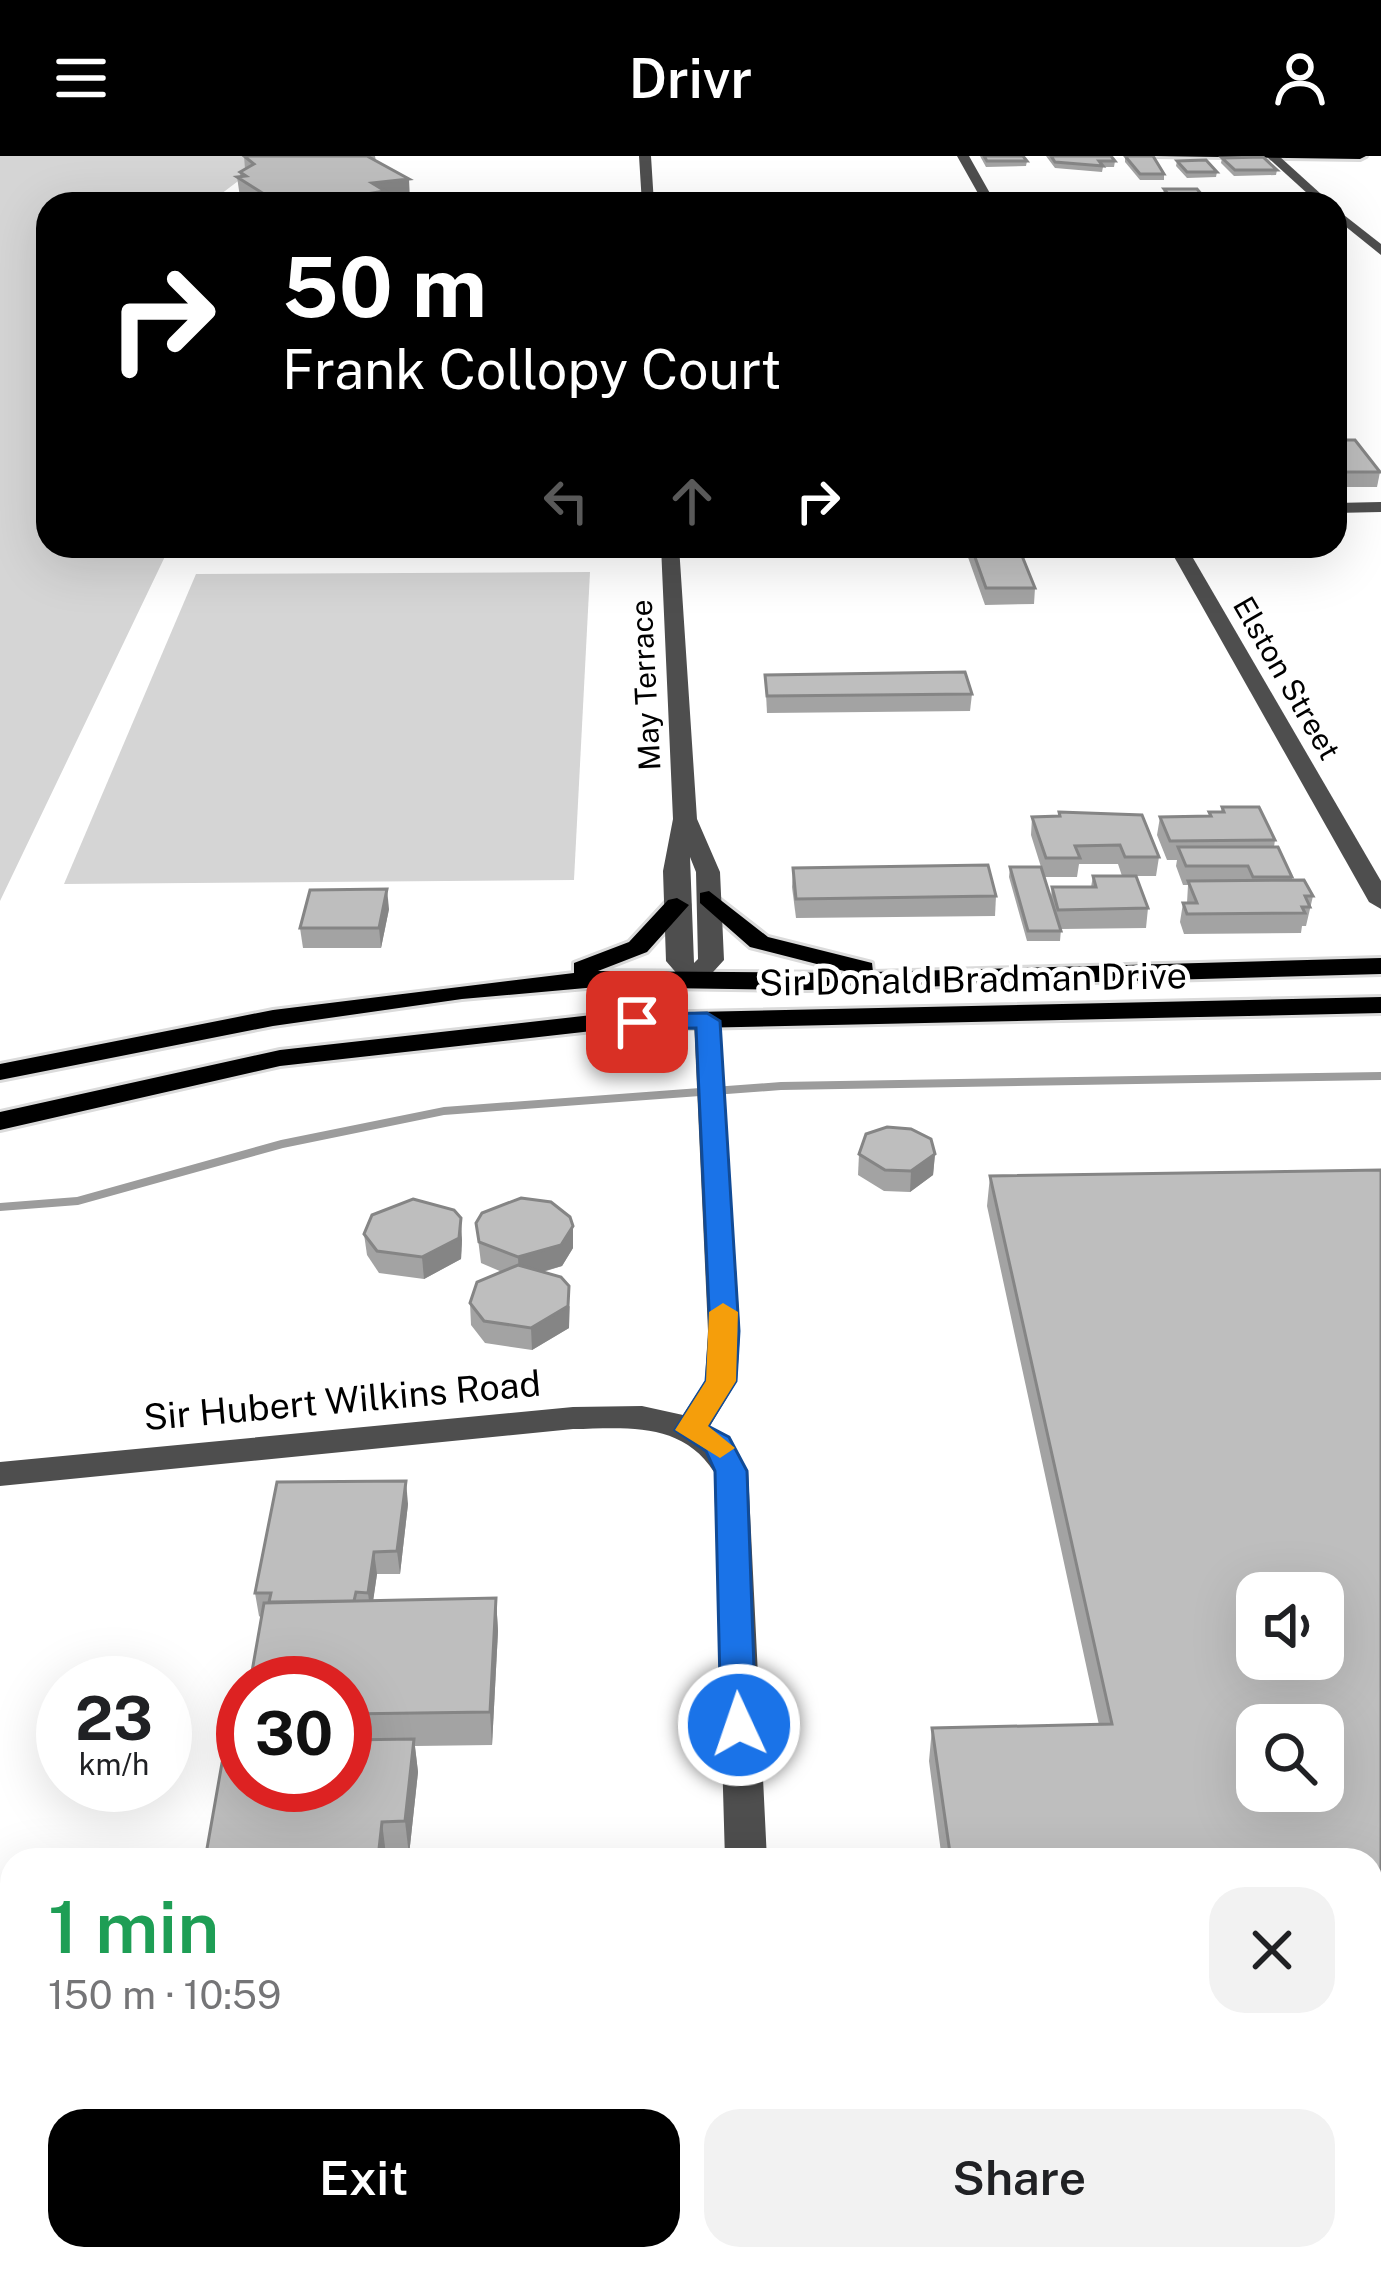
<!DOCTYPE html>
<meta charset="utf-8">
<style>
:root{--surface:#fff;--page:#f2f2f2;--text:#202124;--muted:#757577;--accent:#000}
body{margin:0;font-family:"Public Sans",sans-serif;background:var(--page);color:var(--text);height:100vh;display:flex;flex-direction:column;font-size:45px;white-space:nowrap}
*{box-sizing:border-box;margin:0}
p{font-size:39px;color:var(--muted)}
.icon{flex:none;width:66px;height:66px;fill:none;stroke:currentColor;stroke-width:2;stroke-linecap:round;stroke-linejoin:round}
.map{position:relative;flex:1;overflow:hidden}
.panel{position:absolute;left:0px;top:1692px;width:1383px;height:423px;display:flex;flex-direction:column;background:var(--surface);border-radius:36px 36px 0 0;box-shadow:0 12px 48px #0002}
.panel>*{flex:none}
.guide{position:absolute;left:36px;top:36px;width:1311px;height:366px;border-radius:36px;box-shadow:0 12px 48px #0002;background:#000;color:#fff;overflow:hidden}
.fabs{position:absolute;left:1236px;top:1416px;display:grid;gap:24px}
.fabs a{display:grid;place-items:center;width:108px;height:108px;border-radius:24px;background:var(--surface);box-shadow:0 12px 48px #0002;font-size:60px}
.speed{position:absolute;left:36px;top:1500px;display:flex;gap:24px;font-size:60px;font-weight:700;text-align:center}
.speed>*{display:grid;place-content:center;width:156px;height:156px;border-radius:50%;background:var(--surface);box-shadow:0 12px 48px #0002;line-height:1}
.speed small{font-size:30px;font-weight:400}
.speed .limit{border:18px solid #d22;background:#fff;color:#111}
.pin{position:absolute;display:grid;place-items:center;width:102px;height:102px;color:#fff;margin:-51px;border-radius:24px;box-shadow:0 6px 18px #0006}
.me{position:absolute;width:132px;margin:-66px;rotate:357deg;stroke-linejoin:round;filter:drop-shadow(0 0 9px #0008)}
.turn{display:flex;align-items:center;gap:42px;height:252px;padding:0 48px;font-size:54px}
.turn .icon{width:156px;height:156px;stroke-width:2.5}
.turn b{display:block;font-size:84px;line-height:102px}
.lanes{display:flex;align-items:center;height:114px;padding:0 48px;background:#0003;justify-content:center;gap:60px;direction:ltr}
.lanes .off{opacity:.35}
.round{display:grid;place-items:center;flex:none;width:126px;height:126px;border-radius:36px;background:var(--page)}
.head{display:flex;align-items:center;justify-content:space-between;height:204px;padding:0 48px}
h1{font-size:72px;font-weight:600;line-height:90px;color:#1e9e55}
.button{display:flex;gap:24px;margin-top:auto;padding:24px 48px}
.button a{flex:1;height:138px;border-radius:36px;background:var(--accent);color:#fff;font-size:48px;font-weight:600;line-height:138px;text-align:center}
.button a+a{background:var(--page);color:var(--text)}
header{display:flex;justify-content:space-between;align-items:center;height:156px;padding:0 48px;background:var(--accent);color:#fff;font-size:54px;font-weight:600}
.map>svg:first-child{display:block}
.green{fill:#d5d5d5}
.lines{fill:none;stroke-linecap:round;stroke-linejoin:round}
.stream{fill:#9c9c9c;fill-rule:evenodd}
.major-casing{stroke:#dbdbdb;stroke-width:6}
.minor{fill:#4e4e4e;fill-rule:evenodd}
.major{fill:#000;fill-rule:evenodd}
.wall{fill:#a3a3a3;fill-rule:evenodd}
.shaded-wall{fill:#858585}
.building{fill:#bebebe;stroke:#858585;stroke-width:3;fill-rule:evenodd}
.route{fill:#1a73e8;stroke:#114b97;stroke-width:3}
.slow{fill:#f59e0b}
.labels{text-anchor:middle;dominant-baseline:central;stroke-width:10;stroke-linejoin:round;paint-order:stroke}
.far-street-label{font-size:30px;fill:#000;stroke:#fff}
.street-label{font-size:36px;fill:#000;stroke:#fff}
</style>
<header><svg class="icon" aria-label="menu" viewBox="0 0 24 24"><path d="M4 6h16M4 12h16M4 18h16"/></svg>Drivr<svg class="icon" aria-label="person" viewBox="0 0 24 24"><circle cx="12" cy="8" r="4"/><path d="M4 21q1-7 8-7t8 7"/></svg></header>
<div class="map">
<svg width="1381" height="2113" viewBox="0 0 1381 2113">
<rect width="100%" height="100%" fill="#fff"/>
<g class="green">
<polygon points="0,0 271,0 221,38 232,48 48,48 48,390 170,390 0,745"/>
<polygon points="590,416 574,724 64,728 196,418"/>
</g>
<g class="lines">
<polygon class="stream" points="1381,916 1381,924 781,934 444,959 283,992 78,1049 0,1055 0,1047 77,1041 281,984 444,951 781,926"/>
<g class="major-casing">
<g id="major">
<polygon points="1156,0 1366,0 1360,3"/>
<polygon points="709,735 768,781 872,807 873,816 1381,802 1381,818 807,834 597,831 462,843 273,870 0,924 0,908 273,854 574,817 574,807 629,786 668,744 677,742 689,749 647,796 598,815 852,817 750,791 700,747 700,737"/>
<polygon points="1381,841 1381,857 601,874 280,910 0,974 0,956 280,894 601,858"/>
</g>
</g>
<g class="minor">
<polygon points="639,0 651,0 654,48 642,48"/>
<polygon points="957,0 969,0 996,48 984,48"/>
<polygon points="1266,0 1279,0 1332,48 1319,48"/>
<polygon points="1335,52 1381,88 1381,99 1335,62"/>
<polygon points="1381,346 1381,356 1335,357 1335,347"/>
<path d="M661,390H679L697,663L720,716L724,804L703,827L694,830L685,827L666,805L663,715L673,663ZM690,701L696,716L698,803L694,807Z"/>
<polygon points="1168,390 1186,390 1381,725 1381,753 1369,746"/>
<path d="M707,857L720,865L740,1175L737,1225L710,1270L730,1286L748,1315L767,1704H725L714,1316C682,1265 626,1272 573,1273L0,1330V1306L573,1251L642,1250L683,1259L705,1225L708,1175L694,865Z"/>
<polygon points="744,2103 792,2103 793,2113 745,2113"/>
</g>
<use href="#major" class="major"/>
</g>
<g class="wall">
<polygon points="244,0 375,0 376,5 410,44 386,46 386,48 250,48 240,41 237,21 240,20 240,16 245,13"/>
<polygon points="980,0 1023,0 1027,5 1026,10 986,11"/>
<polygon points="1046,0 1111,0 1115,5 1114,11 1103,11 1102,16 1055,12"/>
<polygon points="1125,0 1164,18 1164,24 1140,24 1125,6"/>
<polygon points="1222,2 1277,14 1276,19 1234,20 1221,7"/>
<polygon points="1177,5 1217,16 1216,21 1187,22 1176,10"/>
<polygon points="1164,33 1208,46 1208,48 1165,48 1162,44"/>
<polygon points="1237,39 1301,47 1235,48"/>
<polygon points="1335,284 1380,316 1377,331 1335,331"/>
<polygon points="964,390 1018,390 1035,432 1034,448 985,449"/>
<polygon points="765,519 972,538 970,555 767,557"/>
<polygon points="1222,651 1275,684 1274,691 1292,721 1292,724 1313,740 1306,770 1302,770 1301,777 1184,778 1180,766 1183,747 1187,747 1188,729 1183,729 1176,710 1177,704 1167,704 1157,679 1160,661 1209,660 1209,656 1221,656"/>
<path d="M1059,656L1159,701L1156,720H1136L1148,752L1146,772L1061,773L1060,785H1027L1009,721L1010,711H1041L1031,679L1032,661L1058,660ZM1079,708H1118L1122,720H1093L1091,731H1052L1051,741L1045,721H1077Z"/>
<polygon points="793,712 996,740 995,760 796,762 792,731"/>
<polygon points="389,753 381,792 303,792 300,772"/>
<polygon points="859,998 935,998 933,1019 910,1036 884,1035 858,1019"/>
<path d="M1381,1014V2113H999L997,2103H1371V1704H942L929,1605L932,1572L1099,1569L987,1050L990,1020ZM1257,1437H1323V1503H1257ZM1257,1569H1323V1635H1257Z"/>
<polygon points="476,1067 573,1092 562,1110 543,1116 570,1151 569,1172 532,1194 485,1187 471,1169 470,1147 502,1116 481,1107"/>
<polygon points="364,1078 462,1084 461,1103 424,1123 379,1117 367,1099"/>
<polygon points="408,1348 400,1418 377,1418 373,1444 496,1442 498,1475 492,1589 415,1590 418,1616 409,1699 386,1699 386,1704 205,1704 345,1629 345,1527 259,1460 255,1437"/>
</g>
<g class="shaded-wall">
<polygon points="409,23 410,44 386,46 386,48 304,48 372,27"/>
<polygon points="387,733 389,753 381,792 379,772"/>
<polygon points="935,998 933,1019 910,1036 911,1015"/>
<polygon points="461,1062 462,1084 461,1103 424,1123 422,1101"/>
<polygon points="573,1070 573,1092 562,1110 519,1122 518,1101"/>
<polygon points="569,1130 569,1172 532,1194 531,1172"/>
<polygon points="406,1325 408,1348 400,1418 397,1395"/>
<polygon points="374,1396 377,1418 371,1460 368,1437"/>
<polygon points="496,1442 498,1475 492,1589 490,1556"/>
<polygon points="414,1583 418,1616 409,1699 405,1665"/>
<polygon points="382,1666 386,1699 386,1704 378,1704"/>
</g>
<g class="building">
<polygon points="244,0 367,0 409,23 372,27 385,35 304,48 280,48 237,21 246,20 240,16 254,8"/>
<polygon points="984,0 1023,0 1027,5 987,5"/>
<polygon points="1051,0 1111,0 1115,5 1099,5 1103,10 1055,6"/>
<polygon points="1125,0 1153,0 1164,18 1140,18"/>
<polygon points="1263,1 1277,14 1235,14 1222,2"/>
<polygon points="1206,4 1217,16 1187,16 1177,5"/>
<polygon points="1164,33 1197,33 1208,46 1175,47"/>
<polygon points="1237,39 1293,39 1301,47 1244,47"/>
<polygon points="1335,284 1355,284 1380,316 1335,316"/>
<polygon points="971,390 1018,390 1035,432 986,432"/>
<polygon points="965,516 972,538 767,540 765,519"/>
<polygon points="1222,651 1259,651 1275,684 1170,685 1160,661 1211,660 1209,656 1224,656"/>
<polygon points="1059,656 1142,659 1159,701 1125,701 1120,689 1075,690 1080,702 1046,702 1032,661 1060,660"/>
<polygon points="1178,691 1278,691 1292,721 1253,721 1248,710 1186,710"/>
<polygon points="988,709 996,740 796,743 793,712"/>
<polygon points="1010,711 1041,711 1061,775 1028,775"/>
<polygon points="1093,720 1136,720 1148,752 1058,754 1052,731 1096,731"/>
<polygon points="1304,724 1313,740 1305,740 1310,751 1302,751 1305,757 1187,758 1183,747 1197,747 1188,725"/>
<polygon points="387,733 379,772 300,772 310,734"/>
<polygon points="887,971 911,973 931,983 935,998 911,1015 885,1014 859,998 866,978"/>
<path d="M1381,1014V2113H1009L1007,2103H1371V1704H951L932,1572L1112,1568L990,1020ZM1257,1437H1323V1503H1257ZM1257,1569H1323V1635H1257Z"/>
<polygon points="521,1042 551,1046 570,1061 573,1070 561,1089 518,1101 479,1086 476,1067 482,1057"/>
<polygon points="413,1043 454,1054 461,1062 459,1082 422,1101 377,1095 364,1078 372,1059"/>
<polygon points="518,1109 561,1121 569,1130 568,1150 531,1172 484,1165 470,1147 477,1126"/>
<polygon points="406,1325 397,1395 374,1396 368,1437 356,1436 354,1445 269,1446 271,1437 255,1437 277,1326"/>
<polygon points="496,1442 490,1556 345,1558 345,1527 250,1527 264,1447"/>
<polygon points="414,1583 405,1665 382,1666 378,1702 205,1704 222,1607 243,1606 243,1629 345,1629 345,1584"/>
<polygon points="277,2103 511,2103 511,2113 276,2113"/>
</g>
<polygon class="route" points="707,857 720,865 739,1175 736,1225 708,1270 729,1281 747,1315 756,1569 751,1579 726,1579 721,1569 715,1315 706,1295 675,1274 706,1225 710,1175 696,872 637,873 624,866 637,858"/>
<polygon class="slow" points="723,1147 738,1156 736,1225 708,1270 735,1292 720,1302 675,1274 706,1225 709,1156"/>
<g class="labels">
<g class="far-street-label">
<text transform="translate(1287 522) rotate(60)">Elston Street</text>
<text transform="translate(645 529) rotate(-93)">May Terrace</text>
</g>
<g class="street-label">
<text transform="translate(973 823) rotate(-1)">Sir Donald Bradman Drive</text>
<text transform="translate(342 1244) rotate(-5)">Sir Hubert Wilkins Road</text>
</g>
</g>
</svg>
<div class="fabs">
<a><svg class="icon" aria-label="sound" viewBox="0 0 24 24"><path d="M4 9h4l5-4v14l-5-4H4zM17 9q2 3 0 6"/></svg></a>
<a><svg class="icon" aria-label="search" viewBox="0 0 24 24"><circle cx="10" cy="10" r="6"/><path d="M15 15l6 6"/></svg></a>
</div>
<div class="speed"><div>23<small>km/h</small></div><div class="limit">30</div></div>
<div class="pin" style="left:637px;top:866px;background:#d93025"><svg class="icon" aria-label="arrive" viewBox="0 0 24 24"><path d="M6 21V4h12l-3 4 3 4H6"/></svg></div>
<svg class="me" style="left:739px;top:1569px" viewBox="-20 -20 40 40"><circle r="17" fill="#1a73e8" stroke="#fff" stroke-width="3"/><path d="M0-11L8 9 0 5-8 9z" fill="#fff"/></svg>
<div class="guide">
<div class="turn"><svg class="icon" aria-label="right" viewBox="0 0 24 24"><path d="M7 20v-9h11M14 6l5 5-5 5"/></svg><div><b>50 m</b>Frank Collopy Court</div></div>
<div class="lanes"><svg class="icon off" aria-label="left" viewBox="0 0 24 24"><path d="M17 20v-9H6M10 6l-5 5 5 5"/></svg><svg class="icon off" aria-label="ahead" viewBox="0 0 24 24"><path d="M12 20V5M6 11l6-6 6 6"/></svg><svg class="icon" aria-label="right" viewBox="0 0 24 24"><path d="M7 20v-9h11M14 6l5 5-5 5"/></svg></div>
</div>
<section class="panel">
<div class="head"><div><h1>1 min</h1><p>150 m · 10:59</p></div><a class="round"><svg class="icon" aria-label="close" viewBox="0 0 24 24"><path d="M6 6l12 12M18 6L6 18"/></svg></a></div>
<div class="button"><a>Exit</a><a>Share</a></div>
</section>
</div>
